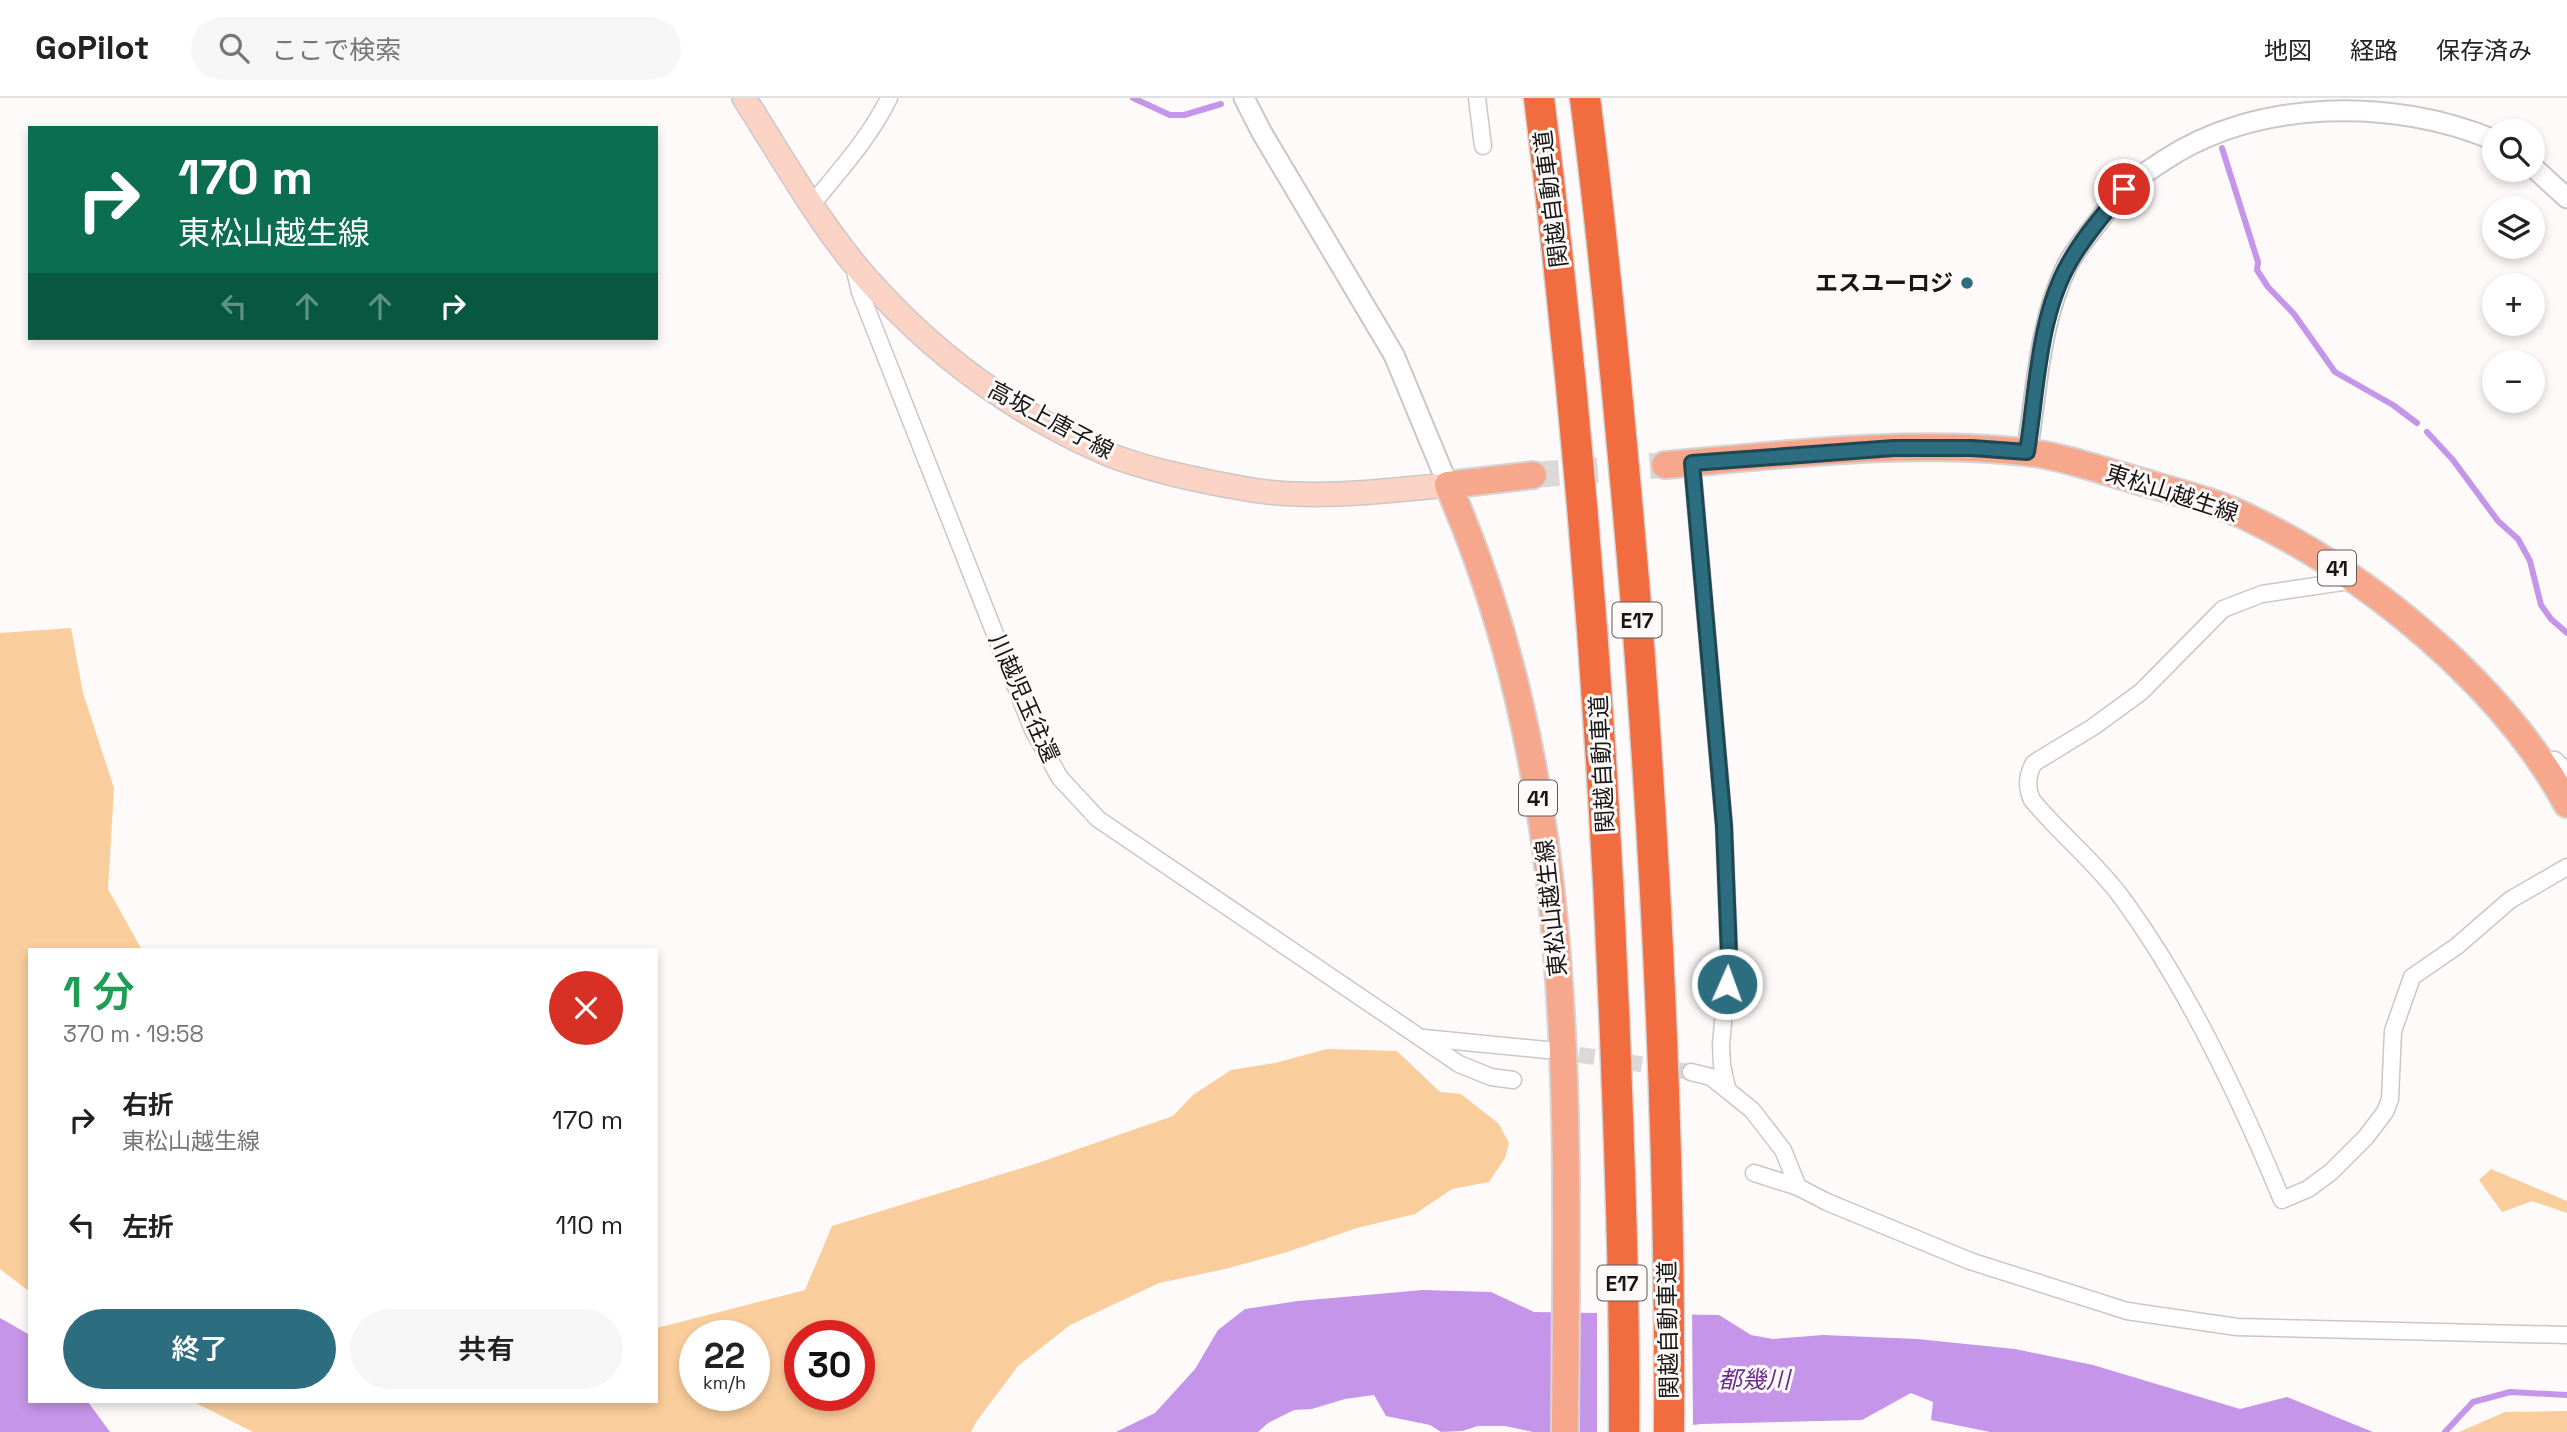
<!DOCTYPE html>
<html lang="ja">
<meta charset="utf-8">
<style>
:root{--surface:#fff;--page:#f6f6f6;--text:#222;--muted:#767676;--line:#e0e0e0;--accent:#2c6d80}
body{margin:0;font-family:"Space Grotesk","Noto Sans JP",sans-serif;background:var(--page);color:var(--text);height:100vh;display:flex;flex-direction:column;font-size:26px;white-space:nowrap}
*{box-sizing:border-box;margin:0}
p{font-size:23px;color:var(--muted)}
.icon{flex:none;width:38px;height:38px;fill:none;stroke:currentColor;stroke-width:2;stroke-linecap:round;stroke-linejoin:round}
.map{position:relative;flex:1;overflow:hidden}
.drawer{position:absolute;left:28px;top:850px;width:630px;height:455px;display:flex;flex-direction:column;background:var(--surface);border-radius:0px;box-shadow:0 4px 10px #0003}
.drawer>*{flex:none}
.hud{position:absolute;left:28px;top:28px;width:630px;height:214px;border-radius:0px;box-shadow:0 4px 10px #0003;background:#0b6e4f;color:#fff;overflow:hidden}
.buttons{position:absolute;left:2482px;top:21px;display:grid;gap:14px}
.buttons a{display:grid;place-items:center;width:63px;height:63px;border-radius:50%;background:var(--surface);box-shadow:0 4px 10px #0003;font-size:35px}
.speed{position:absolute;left:679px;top:1222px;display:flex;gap:14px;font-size:35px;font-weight:700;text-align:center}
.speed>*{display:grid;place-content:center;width:91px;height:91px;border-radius:50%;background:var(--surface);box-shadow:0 4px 10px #0003;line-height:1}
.speed small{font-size:18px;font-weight:400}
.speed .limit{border:10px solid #d22;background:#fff;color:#111}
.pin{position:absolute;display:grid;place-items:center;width:60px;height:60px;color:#fff;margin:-30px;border:4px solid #fff;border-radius:50%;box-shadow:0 2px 7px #0007}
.me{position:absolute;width:77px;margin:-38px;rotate:2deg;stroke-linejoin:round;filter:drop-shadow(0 0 5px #0008)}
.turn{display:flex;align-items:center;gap:24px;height:147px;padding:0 35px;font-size:32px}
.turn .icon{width:91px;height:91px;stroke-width:2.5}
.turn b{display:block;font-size:49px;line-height:60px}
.lanes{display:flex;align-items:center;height:66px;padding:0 35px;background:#0003;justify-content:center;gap:35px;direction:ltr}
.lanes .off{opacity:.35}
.round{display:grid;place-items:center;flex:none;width:74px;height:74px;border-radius:37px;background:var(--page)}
.headline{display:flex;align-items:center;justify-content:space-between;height:119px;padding:0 35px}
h1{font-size:42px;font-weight:600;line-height:52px;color:#1e9e55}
.button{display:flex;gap:14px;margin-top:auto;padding:14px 35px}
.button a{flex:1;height:80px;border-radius:42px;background:var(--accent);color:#fff;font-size:28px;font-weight:600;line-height:80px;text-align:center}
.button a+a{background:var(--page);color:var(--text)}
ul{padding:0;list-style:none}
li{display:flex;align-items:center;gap:21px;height:105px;padding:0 35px}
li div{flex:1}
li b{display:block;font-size:26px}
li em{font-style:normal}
header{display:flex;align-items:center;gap:42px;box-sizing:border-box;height:98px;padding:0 35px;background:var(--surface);border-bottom:2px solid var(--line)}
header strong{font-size:33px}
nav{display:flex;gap:38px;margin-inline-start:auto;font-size:24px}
.search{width:490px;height:63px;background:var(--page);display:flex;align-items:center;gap:18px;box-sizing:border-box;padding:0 24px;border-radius:38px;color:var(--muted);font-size:26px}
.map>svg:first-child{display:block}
.green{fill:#facd9c;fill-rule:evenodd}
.water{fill:#c495e8}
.pier{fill:#fffafa}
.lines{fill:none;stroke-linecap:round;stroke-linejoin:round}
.stream{stroke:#c495e8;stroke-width:6}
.minor-tunnel{stroke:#dcd8d8;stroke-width:16;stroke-dasharray:16 8;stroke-linecap:butt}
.primary-tunnel{stroke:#dcd8d8;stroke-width:26;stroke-dasharray:26 13;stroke-linecap:butt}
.minor-casing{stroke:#ccc6c7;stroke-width:19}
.tertiary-casing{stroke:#ccc6c7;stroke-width:23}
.secondary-casing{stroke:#ccc6c7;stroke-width:26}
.primary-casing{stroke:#d5d5d5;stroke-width:30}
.motorway-casing{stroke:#d5d5d5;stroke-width:33}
.minor{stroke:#fff;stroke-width:16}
.tertiary{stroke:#fff;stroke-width:19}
.secondary{stroke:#fbd3c5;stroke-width:23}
.primary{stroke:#f7a78b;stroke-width:26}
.motorway{stroke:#f16c3e;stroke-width:30}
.route-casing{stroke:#1d4753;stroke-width:18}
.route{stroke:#2c6d80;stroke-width:12}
.poi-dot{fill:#2c6d80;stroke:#fffafa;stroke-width:2.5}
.labels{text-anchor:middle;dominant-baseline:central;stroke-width:6;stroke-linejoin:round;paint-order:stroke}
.shield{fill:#fffafa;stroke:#5d5a5a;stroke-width:2}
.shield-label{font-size:21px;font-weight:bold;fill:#171515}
.street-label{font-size:23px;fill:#171515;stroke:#fffafa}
.poi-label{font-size:23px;font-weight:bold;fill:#171515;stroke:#fffafa;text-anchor:end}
.water-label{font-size:24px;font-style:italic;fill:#692f8f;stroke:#fffafa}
</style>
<header>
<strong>GoPilot</strong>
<div class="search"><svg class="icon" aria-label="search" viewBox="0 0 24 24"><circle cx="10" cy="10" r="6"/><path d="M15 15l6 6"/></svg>ここで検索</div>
<nav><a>地図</a><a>経路</a><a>保存済み</a></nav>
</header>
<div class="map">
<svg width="2567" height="1334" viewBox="0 0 2567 1334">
<rect width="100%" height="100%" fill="#fffafa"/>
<g class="green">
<polygon points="71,530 83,595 114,690 108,791 142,852 30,852 30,1194 0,1171 0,535"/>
<path d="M1327,951L1397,953L1440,994L1461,996L1499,1026L1509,1045L1505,1060L1489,1084L1452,1091L1415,1116L1357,1130L1284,1155L1225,1171L1159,1185L1070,1227L1018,1268L976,1324L971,1334H253L194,1304H656L657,1230L805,1192L832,1128L1035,1066L1173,1018L1193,997L1231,972L1275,965ZM695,1237H754V1297H695ZM800,1237H859V1297H800Z"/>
<polygon points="2491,1071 2567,1103 2567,1115 2532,1103 2502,1114 2479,1082"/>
<polygon points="2567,1313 2567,1334 2459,1334 2505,1314"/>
</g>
<g class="water">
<polygon points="1423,1192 1491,1194 1534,1214 1719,1217 1751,1237 1773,1241 1823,1237 1917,1241 2015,1251 2093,1267 2240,1311 2287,1299 2373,1334 1990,1334 1931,1322 1933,1304 1911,1295 1862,1322 1701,1326 1630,1334 1533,1334 1505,1328 1478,1328 1462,1333 1441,1334 1430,1327 1386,1318 1374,1297 1345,1301 1312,1311 1294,1312 1268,1325 1258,1334 1116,1334 1155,1315 1195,1271 1218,1232 1245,1211 1298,1203"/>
<polygon points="0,1220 30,1237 30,1304 88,1304 110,1334 0,1334"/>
</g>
<polygon class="pier" points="1597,1212 1692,1213 1693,1330 1661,1334 1597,1334"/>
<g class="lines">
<g class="stream">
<polyline points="1133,0 1170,17 1184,17 1221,6"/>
<polyline points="2222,50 2258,164 2257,172 2268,189 2294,216 2335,274 2393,307 2417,325"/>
<polyline points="2427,334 2453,362 2498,423 2518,441 2530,463 2541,507 2551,521 2567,535"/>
<polyline points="2445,1334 2473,1304 2510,1294 2567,1297"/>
</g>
<polyline class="minor-tunnel" points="1555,953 1691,974"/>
<polyline class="primary-tunnel" points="1533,377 1665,367"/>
<g class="minor-casing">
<g id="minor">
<polyline points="1477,0 1483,48"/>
<path d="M813,105C840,72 870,39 889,0"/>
<polyline points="854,169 860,194 1033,632 1060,680 1098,721 1459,966 1491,979 1513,982"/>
<polyline points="1692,365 1724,728 1729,856 1721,947 1722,967 1727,990"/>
<path d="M2356,482L2262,496L2223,511L2141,594L2093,629L2034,665C2027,677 2026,689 2032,702C2059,735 2093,762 2119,796C2186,886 2239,998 2282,1102L2308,1091L2331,1074L2366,1039L2385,1014L2390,1001L2393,933L2412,879L2457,848L2510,802L2567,769"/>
<polyline points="2538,661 2555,662 2567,674"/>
<polyline points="1424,940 1547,952"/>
<polyline points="1691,974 1711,979 1752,1012 1783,1052 1798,1089"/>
<polyline points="1754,1075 1798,1089 1827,1104 1970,1163 2127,1213 2237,1229 2567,1237"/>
</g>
</g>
<g class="tertiary-casing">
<g id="tertiary">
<polyline points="1244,0 1262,35 1394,257 1448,387"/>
<polyline points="2532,68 2567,100"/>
<path d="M2027,354C2037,292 2039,225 2067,168C2075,152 2087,138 2098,124C2106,113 2115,101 2124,91C2135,80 2150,72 2163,63C2257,0 2394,0 2494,42"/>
</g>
</g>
<g class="secondary-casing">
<path id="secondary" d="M744,0C786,65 826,139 880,195C943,263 1018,316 1103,354C1142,371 1209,385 1252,392C1316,402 1383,393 1448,387"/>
</g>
<g class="primary-casing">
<g id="primary">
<path d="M1665,367C1780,357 1910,341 2025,354C2060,358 2098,371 2132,381C2172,393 2216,403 2253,422C2372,480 2503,588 2567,706"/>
<path d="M1533,377L1448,387C1580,689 1567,1012 1565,1334"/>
</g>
</g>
<g class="motorway-casing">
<g id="motorway">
<path d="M1539,0C1578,312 1603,624 1615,938C1620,1069 1625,1202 1624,1334"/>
<path d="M1585,0C1606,164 1621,330 1635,495C1657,774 1671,1054 1669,1334"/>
</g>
</g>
<use href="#minor" class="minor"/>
<use href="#tertiary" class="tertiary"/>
<use href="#secondary" class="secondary"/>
<use href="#primary" class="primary"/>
<use href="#motorway" class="motorway"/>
</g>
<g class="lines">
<g class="route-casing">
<path id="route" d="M1727,886L1729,856L1724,728L1692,365L1894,350H1972L2027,354C2037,292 2038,220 2069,165C2084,138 2105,115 2124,91"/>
</g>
<use href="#route" class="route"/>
</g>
<circle class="poi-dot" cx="1967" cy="185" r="7"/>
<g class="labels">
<g class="shield">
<rect x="2318" y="452.5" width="38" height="35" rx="5"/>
<rect x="1612.5" y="504.5" width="49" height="35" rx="5"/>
<rect x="1519" y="682.5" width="38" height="35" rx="5"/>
<rect x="1597.5" y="1167.5" width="49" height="35" rx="5"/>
</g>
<g class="shield-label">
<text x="2337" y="470">41</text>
<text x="1637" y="522">E17</text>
<text x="1538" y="700">41</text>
<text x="1622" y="1185">E17</text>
</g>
<g class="street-label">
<text transform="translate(1551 101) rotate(-97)">関越自動車道</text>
<text transform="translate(1051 322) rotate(28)">高坂上唐子線</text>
<text transform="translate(2172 395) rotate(18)">東松山越生線</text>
<text transform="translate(1024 600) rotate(66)">川越児玉往還</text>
<text transform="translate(1602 666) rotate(-93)">関越自動車道</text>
<text transform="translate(1551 810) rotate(-96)">東松山越生線</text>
<text transform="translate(1668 1232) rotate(-91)">関越自動車道</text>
</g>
<g class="poi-label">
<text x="1953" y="185">エスユーロジ</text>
</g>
<g class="water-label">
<text x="1754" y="1281">都幾川</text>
</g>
</g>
</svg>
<div class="buttons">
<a><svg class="icon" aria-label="search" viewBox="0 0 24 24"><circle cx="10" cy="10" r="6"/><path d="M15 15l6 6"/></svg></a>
<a><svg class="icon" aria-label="layers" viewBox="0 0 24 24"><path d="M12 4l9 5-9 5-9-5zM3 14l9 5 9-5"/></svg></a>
<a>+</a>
<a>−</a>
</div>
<div class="speed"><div>22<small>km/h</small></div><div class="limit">30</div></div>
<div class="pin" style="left:2124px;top:91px;background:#d93025"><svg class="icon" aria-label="arrive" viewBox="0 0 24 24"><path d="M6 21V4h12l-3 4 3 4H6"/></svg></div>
<svg class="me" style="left:1727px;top:886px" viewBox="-20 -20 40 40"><circle r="17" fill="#2c6d80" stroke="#fff" stroke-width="3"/><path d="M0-11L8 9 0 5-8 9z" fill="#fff"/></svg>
<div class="hud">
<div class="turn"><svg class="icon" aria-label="right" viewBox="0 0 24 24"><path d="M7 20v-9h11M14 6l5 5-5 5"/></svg><div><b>170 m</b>東松山越生線</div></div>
<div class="lanes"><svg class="icon off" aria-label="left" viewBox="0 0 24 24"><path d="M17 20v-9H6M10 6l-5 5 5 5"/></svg><svg class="icon off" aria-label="ahead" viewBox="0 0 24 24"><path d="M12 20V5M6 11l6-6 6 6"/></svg><svg class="icon off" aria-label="ahead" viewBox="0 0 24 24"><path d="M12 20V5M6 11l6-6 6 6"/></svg><svg class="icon" aria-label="right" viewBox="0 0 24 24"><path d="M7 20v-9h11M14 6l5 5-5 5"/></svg></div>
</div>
<section class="drawer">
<div class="headline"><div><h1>1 分</h1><p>370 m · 19:58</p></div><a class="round" style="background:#d93025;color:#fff"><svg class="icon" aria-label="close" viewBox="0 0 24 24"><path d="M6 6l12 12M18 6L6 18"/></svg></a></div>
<ul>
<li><svg class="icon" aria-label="right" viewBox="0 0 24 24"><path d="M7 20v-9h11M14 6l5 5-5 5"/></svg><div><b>右折</b><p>東松山越生線</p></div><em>170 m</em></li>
<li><svg class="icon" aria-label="left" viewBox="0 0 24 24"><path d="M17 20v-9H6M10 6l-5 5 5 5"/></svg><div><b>左折</b></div><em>110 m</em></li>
</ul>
<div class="button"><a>終了</a><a>共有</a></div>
</section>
</div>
